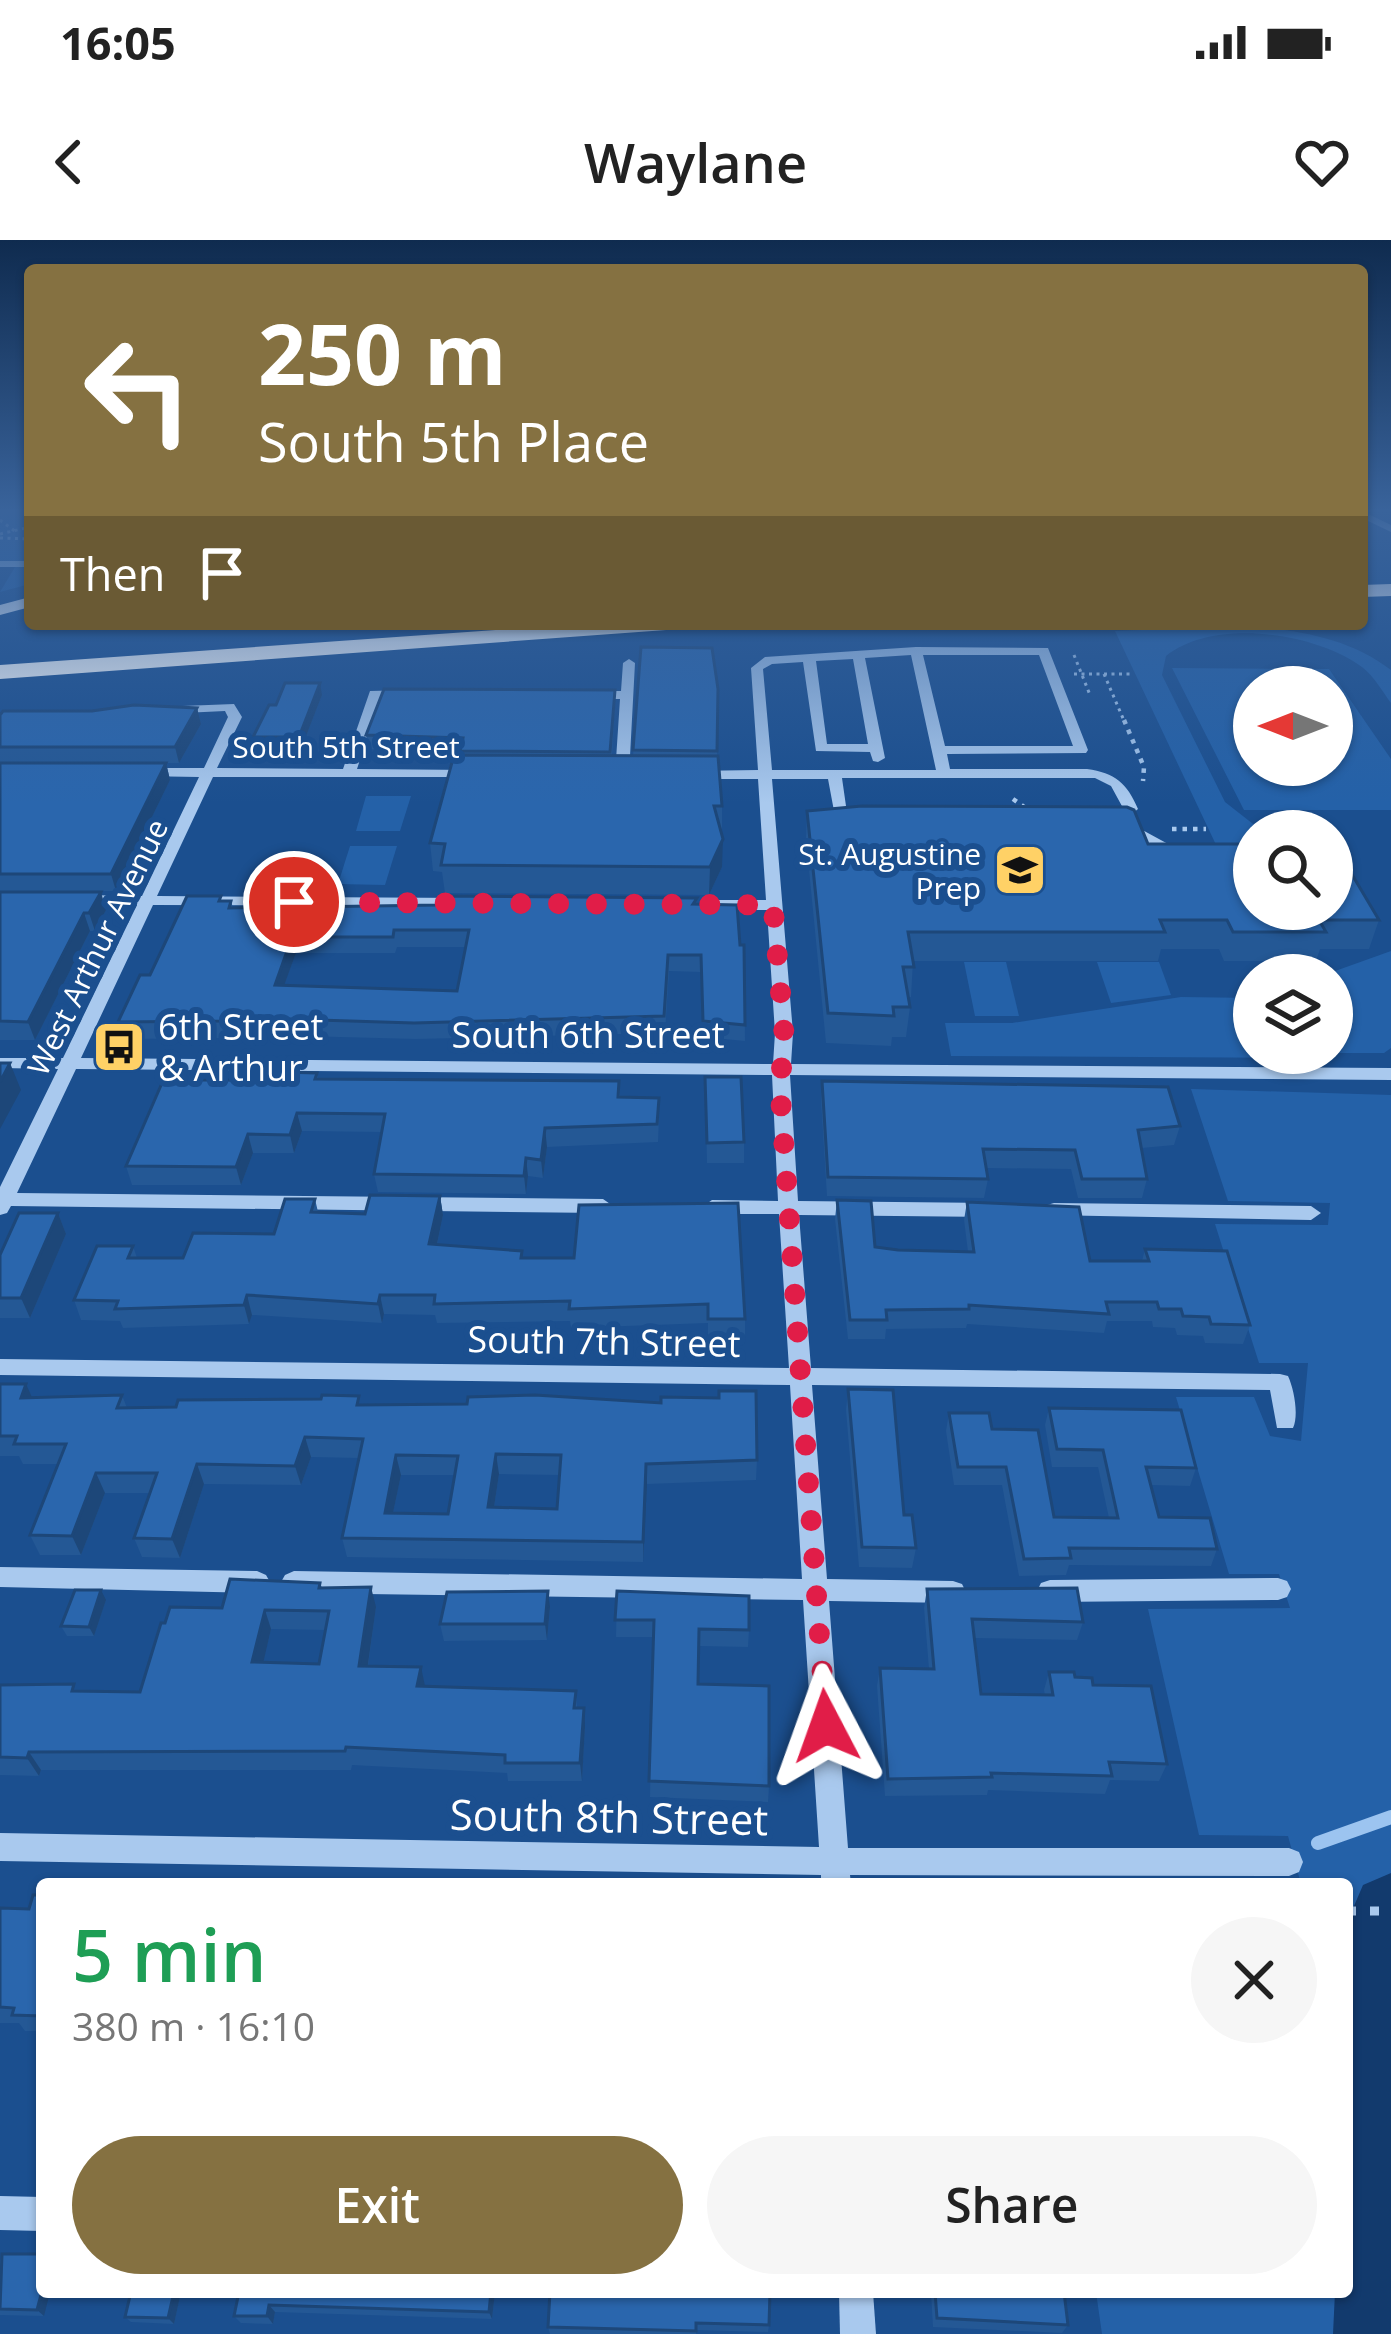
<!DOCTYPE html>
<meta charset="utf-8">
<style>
:root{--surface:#fff;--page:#f6f6f6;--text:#222;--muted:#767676;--accent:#857141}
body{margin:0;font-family:"Open Sans",sans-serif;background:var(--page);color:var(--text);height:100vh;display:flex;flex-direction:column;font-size:45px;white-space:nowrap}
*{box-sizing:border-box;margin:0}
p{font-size:39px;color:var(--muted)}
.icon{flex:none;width:66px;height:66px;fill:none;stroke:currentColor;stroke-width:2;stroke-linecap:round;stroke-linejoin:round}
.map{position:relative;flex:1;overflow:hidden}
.side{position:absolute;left:36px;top:1638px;width:1317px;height:420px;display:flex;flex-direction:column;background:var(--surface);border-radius:12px;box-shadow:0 3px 9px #0004}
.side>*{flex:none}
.hud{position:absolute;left:24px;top:24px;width:1344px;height:366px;border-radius:12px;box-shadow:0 3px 9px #0004;background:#857141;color:#fff;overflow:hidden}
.needle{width:78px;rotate:270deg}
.tools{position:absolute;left:1233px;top:426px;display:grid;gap:24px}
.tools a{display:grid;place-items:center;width:120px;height:120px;border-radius:50%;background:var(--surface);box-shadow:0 3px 9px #0004;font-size:60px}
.pin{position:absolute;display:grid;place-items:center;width:102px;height:102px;color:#fff;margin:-51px;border:6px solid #fff;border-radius:50%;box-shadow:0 3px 12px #0007}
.me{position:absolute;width:132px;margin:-66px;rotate:356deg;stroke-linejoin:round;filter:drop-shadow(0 0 9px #0008)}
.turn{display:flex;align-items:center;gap:42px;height:252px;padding:0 36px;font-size:54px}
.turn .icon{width:156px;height:156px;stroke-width:2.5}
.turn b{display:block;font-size:84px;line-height:102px}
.then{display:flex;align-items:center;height:114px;padding:0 36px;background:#0003;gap:24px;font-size:45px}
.round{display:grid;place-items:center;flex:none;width:126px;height:126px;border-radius:63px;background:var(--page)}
.overview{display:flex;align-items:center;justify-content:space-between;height:204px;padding:0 36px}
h1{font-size:72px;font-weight:600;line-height:90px;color:#1e9e55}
.cta{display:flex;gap:24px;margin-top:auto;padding:24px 36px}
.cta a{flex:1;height:138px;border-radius:72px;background:var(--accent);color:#fff;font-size:48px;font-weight:600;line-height:138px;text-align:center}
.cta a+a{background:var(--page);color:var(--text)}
.status{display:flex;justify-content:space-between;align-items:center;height:84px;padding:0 60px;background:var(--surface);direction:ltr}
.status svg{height:33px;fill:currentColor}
header{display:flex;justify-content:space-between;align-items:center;height:156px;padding:0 36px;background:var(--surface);font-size:54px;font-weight:600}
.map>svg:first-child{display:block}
.green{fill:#2461a8;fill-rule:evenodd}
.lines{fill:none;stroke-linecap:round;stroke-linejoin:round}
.stream{stroke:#9cc4f0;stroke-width:14}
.river{fill:#123a6d;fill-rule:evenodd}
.path-far2{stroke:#a9c9ee;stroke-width:3;stroke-dasharray:3 4.5;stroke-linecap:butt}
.path-far1{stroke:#a9c9ee;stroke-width:4.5;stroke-dasharray:4.5 6;stroke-linecap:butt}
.path{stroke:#a9c9ee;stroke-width:9;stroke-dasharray:9 14;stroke-linecap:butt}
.minor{fill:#a9c9ee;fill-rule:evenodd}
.major{fill:#f0f6ff;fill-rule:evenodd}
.highway{fill:#fff;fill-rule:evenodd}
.wall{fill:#245895;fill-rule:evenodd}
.shaded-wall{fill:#1d4779}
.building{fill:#2a66ad;stroke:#1d4779;stroke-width:3;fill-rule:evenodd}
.route{stroke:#e11d48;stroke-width:21;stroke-dasharray:0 37.8}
.labels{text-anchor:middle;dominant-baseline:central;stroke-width:12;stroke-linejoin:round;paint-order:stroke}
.far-street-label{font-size:30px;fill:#fff;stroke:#1b4f8f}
.far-poi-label{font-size:30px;fill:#fff;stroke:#1b4f8f;text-anchor:end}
.poi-label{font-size:36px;fill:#fff;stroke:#1b4f8f;text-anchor:start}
.street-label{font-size:36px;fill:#fff;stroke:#1b4f8f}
.near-street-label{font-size:42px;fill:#fff;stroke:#1b4f8f}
</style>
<div class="status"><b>16:05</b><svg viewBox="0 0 49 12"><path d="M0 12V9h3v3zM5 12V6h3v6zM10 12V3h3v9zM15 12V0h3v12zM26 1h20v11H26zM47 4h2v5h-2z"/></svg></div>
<header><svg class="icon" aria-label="back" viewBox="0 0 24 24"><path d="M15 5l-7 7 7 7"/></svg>Waylane<svg class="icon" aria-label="heart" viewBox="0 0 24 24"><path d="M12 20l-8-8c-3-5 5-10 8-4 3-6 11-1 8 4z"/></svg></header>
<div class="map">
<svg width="1391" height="2094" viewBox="0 0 1391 2094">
<rect width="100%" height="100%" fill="#1b4f8f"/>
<g class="green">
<polygon points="0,270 30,270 30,344 0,352 15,327 0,327"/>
<path d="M1247,386C1298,390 1350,398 1391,430V463C1382,451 1374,436 1362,427C1315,392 1213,378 1166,416L1162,435L1225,562L1262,591H1254V608L1218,609L1115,391Z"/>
<path d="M1172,428L1329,429L1391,519V570H1244ZM1254,447H1332V525H1254Z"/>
<polygon points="366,556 411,556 400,591 356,591"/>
<polygon points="350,606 397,606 385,645 338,644"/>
<polygon points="1391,711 1391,808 1384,813 1332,813 1332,735 1324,735"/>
<polygon points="964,722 1006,722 1019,776 975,776"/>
<polygon points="1097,722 1159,722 1171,755 1111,763"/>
<polygon points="1181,757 1254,758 1254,813 1307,813 1309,818 951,816 945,783 1012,783"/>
<polygon points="1191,849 1391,855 1391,2094 1102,2094 1096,2052 1347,2052 1347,1644 1301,1644 1288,1596 1199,1595 1148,1369 1290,1368 1279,1334 1229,1334 1176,1157 1254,1157 1270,1196 1301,1201 1308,1123 1259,1123 1215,984 1328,985 1330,963 1228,961"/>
</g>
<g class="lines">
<polyline class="stream" points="1318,1603 1391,1577"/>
<polygon class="river" points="1391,1633 1391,2094 1333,2094 1335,2052 1347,2052 1351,1673 1363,1645"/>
<g class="path-far2">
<polyline points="0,280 16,292"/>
<polyline points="0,294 30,287"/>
<polyline points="0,298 30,299"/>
<polyline points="1074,415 1090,455"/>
<polyline points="1074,434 1134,434"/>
<polyline points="1104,434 1125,483"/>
</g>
<g class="path-far1">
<polyline points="1124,480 1144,527 1143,541"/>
<polyline points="1013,559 1027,569"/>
<polyline points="1172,589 1206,589"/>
</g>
<polyline class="path" points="1347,1671 1391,1671"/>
<g class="minor">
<polygon points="1362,271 1391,285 1391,292 1362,278"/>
<rect x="0" y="321" width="30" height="6"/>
<path d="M916,407L1048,408L1088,510L1086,513L947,514L950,529H1087C1115,533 1127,543 1138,569L1124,580L1192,617L1179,620L1116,585H1106V579L1123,568L1111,546L1095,538H842L846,566L871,581L864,585L834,571L828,539H772L793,793L791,824L1391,828V840L790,835L798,961L993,963L1003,970L993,977L799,975L811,1128L1280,1134L1288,1136C1294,1149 1299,1175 1293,1188H1277L1270,1150L812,1145L827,1339L953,1341L962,1344L966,1352L962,1360L953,1363L829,1361L848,1608H1289L1299,1612L1303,1622L1299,1632L1289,1636L850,1635L851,1644H821V1635L0,1621V1593L819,1607L803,1360L294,1353L285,1349L281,1342L285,1335L294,1331L802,1339L790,1145L0,1135V1119L789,1128L779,974H712L702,967L712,960L778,961L772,835L76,829L17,953L603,959L613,966L603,973L11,966L7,973L0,975V947L58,829L0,828V818H63L137,665H78L70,660L78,655L142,656L199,537L139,536L132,532L139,528H204L228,477L225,471L162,474L155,470L157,467L234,464L242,477L217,528L343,529L370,451L411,450L416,451V457L380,458L357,529L473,530L478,531V537H213L157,656L467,658L475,663L473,666L153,665L81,818L773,824L775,793L767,670H708L700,665L708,660H766L758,539H691L684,535L691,531L758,530L751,428L765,417ZM911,415L936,530H772L763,429L772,424L803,422L816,511L870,512L873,521L878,522L885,518L865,418ZM923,415H1039L1073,506H945ZM853,419L868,504H827L816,421Z"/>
<polygon points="629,419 635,423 629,535 622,539 615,535 620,459 586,459 580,455 586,451 621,451 623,423"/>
<polygon points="1054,963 1311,966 1321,973 1311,980 1047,975 1044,970 1047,965"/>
<polygon points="0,1327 257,1331 266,1335 270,1342 266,1349 257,1353 0,1347"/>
<polygon points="1278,1338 1287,1341 1291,1349 1287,1357 1278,1360 1050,1362 1041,1359 1037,1351 1041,1343 1050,1340"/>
<polygon points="0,1956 42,1957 42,1991 0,1990"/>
<polygon points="839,2052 873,2052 876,2094 840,2094"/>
</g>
<polygon class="major" points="30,357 30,367 0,375 0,365"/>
<g class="highway">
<polygon points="1391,344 1391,356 1362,357 1362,345"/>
<polygon points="580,384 676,384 666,390 0,439 0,425"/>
</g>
</g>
<g class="wall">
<polygon points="641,407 718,449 717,516 722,566 722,627 709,655 445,653 442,632 433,631 430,603 460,512 368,509 366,495 615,463 612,515 633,516"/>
<polygon points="322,455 301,509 256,509 253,497 276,465"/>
<polygon points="197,468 201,484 179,523 166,523 170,540 116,651 17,652 106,670 95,691 90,691 35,800 0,800 0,475"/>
<polygon points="807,571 1148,604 1379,680 1369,709 1320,709 1316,721 1224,721 1219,709 1161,709 1158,721 913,721 911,757 908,757 910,767 906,797 892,797 891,806 826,803 806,599"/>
<path d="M222,661H231L233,668L697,664L740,705H744L745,801L703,797L701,732L669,731L665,793L416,799L229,794L228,798L124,799L118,782ZM397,707H466L457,751L284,745L296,713H395Z"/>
<polygon points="317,833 318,839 619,841 620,857 659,876 658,902 547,907 543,938 528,936 526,954 378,952 374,934 382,892 302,891 294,913 253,913 241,945 132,945 126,926"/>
<polygon points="705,837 744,902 744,923 707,923"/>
<polygon points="822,841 1180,886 1174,905 1142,908 1147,939 1142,958 1078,958 1071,929 986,928 988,939 984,958 827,956 821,860"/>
<polygon points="440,956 443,975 437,1005 523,1018 574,1018 579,965 745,1079 745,1098 708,1098 708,1083 571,1088 570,1081 437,1083 435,1075 384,1074 382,1083 252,1075 249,1084 123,1088 120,1081 81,1080 74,1060 133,1006 137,1018 183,1018 274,994 315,959 318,972 365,974"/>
<polygon points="837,960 875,1007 898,1010 968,1012 964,980 967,962 1090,1021 1142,1021 1145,1009 1250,1085 1243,1104 1205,1103 1203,1096 1177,1095 1175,1088 1153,1087 1152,1081 1107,1081 1104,1093 967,1084 966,1088 886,1089 885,1099 848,1099 835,979"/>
<polygon points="58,973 66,994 30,1078 0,1078 0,1015"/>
<path d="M0,1144L32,1157L122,1155L127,1168L362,1165L757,1220L756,1240L647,1244L643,1322L347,1317L342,1298L359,1218L311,1217L301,1245L204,1244L180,1318L142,1317L134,1298L150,1253H105L81,1315H40L30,1295L58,1224H23L19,1216H0ZM499,1234L560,1235L557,1269L494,1267ZM401,1235H455L448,1274L393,1273Z"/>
<polygon points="848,1149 904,1275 916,1308 912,1328 859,1327 846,1170"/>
<polygon points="1049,1168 1196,1228 1190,1246 1151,1245 1159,1277 1217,1309 1211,1326 1069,1325 1066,1335 1019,1336 1002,1245 954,1245 946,1191 949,1173 992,1189 1054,1277 1109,1278 1098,1227 1052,1227 1045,1185"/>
<path d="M320,1343L322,1348L376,1367L368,1426L425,1446L576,1451L577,1468L585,1487L582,1541H508L507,1533L352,1525L351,1530H41L39,1536L0,1535V1445L77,1451L140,1452L165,1383ZM271,1389L325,1390L319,1424L263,1422Z"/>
<polygon points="927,1349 1083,1382 1077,1400 974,1398 981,1454 1045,1455 1044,1450 1049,1432 1075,1437 1093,1445 1167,1524 1159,1541 1110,1540 1105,1554 988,1550 987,1555 885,1556 877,1446 880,1428 929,1429 924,1368"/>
<polygon points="617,1351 749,1390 748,1407 699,1406 699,1444 769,1546 768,1562 650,1557 653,1397 616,1397"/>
<polygon points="106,1360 94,1396 67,1396 61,1386"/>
<polygon points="550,1367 547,1400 444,1401 440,1384"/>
<polygon points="42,1655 42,1791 25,1791 19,1783 0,1783 0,1668 29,1669"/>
<polygon points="0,2019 44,2076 0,2075"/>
<polygon points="131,2052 181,2052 174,2084 131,2082 125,2077"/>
<polygon points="239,2052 495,2052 492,2079 275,2072 273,2084 241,2083 234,2076"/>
<polygon points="550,2052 769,2085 768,2092 696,2090 696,2094 550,2094 548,2087"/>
<polygon points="931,2052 1064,2052 1068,2085 1062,2093 933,2087"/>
</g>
<g class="shaded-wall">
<polygon points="320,443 322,455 301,509 299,497"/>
<polygon points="197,468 201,484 179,523 175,507"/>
<polygon points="166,523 170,540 116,651 111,634"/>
<polygon points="723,599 722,627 709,655 710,627"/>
<polygon points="101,652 106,670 95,691 89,673"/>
<polygon points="84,673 90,691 35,800 28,782"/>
<polygon points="292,697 296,713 278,762 275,745"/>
<polygon points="10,823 21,850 0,889 0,842"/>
<polygon points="297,873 302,891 294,913 290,895"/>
<polygon points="545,888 547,907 543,938 541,920"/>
<polygon points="248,894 253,913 241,945 236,927"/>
<polygon points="526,918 528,936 526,954 524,936"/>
<polygon points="440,956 443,975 433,1023 429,1004"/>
<polygon points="58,973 66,994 30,1078 21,1058"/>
<polygon points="247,1055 252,1075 249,1084 244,1065"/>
<polygon points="380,1055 384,1074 382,1083 378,1064"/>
<polygon points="26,1144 35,1164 21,1158"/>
<polygon points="305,1197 311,1217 301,1245 295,1226"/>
<polygon points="496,1214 499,1234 491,1287 488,1267"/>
<polygon points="396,1215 401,1235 389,1292 385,1273"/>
<polygon points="197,1224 204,1244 180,1318 172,1299"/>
<polygon points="646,1224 647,1244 643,1322 643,1302"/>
<polygon points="96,1233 105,1253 81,1315 72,1296"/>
<polygon points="371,1347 376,1367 365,1445 359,1426"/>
<polygon points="101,1350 106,1360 94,1396 89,1387"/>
<polygon points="548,1351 550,1367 547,1400 545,1384"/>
<polygon points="265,1370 271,1389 259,1441 252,1422"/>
<polygon points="421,1427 425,1446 417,1446"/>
<polygon points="584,1468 585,1487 582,1541 580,1523"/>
<polygon points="29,1512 41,1530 39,1536 27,1518"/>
<polygon points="42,2052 50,2052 44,2076 37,2070"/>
<polygon points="174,2052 181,2052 174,2084 168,2078"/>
<polygon points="491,2052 495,2052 492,2079 489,2072"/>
<polygon points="269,2065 275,2072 273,2084 267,2076"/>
</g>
<g class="building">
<polygon points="641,407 712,408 718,449 717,511 633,510"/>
<polygon points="285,443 320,443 299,497 253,497 269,465 276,465"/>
<polygon points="384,449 615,450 610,512 460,511 463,498 366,495"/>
<polygon points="134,465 197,468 175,507 0,507 0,475 3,471 92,471"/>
<polygon points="454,515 718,516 722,566 714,566 723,599 710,627 441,625 445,604 430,603"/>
<polygon points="0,523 166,523 111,634 0,634"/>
<polygon points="862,566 1127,567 1134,570 1148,604 1254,604 1254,669 1332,669 1332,616 1341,616 1379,680 1319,680 1326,692 1233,692 1227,680 1160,680 1165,692 908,692 914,727 903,727 910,767 893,767 894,776 828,773 807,571"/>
<polygon points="0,652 101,652 89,673 84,673 28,782 0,781"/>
<path d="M187,656H221L219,661H231L229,668L438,665L440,656L697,658L693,664L737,665L740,705H744L745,785L703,781L701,715H668L664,776L414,783L225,777L223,781L118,782L140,735H150ZM394,690H469L457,751L275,745L292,697H393Z"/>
<polygon points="0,823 10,823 0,842"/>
<polygon points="282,832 317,833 315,839 619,841 618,857 659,858 657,884 545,888 541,920 526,918 524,936 374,934 385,874 297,873 290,895 248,894 236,927 126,926 162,843 180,840 279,840"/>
<polygon points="705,837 741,837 744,902 707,903"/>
<polygon points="822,841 1168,847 1180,886 1138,890 1147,939 1082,939 1075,910 983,909 988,939 828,937"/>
<polygon points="370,955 440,956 429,1004 522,1011 521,1018 574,1018 579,965 738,963 745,1079 708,1079 708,1064 569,1069 570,1061 434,1064 435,1055 380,1055 378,1064 247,1055 244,1065 115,1069 118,1061 74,1060 97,1006 133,1006 128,1018 183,1018 193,993 274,994 285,959 315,959 311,972 365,974"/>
<polygon points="837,960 871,961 875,1007 898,1010 974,1012 967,962 1079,967 1090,1021 1149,1021 1145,1009 1227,1011 1250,1085 1211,1084 1209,1077 1183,1076 1181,1069 1159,1069 1157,1062 1106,1062 1109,1074 969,1065 969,1069 886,1070 887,1080 850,1080"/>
<polygon points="19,973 58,973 21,1058 0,1058 0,1015"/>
<path d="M0,1144H26L21,1158L122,1155L117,1168L176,1167L178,1160L321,1159L322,1155L359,1156L357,1165L467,1164L468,1157L535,1155L661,1163V1157L719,1158V1151H756L757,1220L646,1224L643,1302L342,1298L363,1199L305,1197L295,1226L197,1224L172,1299L134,1298L157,1233H96L72,1296L30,1295L66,1204H14L17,1196H0ZM496,1214L561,1215L557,1269L488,1267ZM396,1215L458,1216L448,1274L385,1273Z"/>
<polygon points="848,1149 893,1150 904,1275 912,1275 916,1308 862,1307"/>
<polygon points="1049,1168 1181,1170 1196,1228 1146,1227 1159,1277 1210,1278 1217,1309 1069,1308 1071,1318 1024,1319 1006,1227 958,1227 949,1173 989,1173 992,1189 1038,1190 1054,1277 1118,1278 1103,1210 1057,1209"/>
<path d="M230,1339L320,1343L319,1348L371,1347L359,1426L421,1427L417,1446L576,1451L574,1468H584L580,1523H505V1515L346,1507L345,1511L29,1512L27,1518L0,1517V1445L74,1444L72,1451L140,1452L161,1383H165L170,1367L222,1368ZM265,1370L329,1371L319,1424L252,1422Z"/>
<polygon points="1077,1348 1083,1382 972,1379 981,1454 1053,1455 1049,1432 1074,1432 1075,1437 1092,1438 1093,1445 1151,1446 1167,1524 1109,1522 1112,1536 991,1533 992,1537 888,1539 880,1428 934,1429 927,1349"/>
<polygon points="75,1350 101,1350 89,1387 61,1386"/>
<polygon points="548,1351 545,1384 440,1384 447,1352"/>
<polygon points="617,1351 749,1356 749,1390 699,1389 698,1444 769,1446 769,1546 649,1541 654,1380 615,1380"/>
<polygon points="33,1655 42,1655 42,1776 12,1775 14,1768 0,1767 0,1668 29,1669"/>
<polygon points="2,2014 42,2014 42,2051 37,2070 0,2069"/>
<polygon points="131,2052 174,2052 168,2078 125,2077"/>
<polygon points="239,2052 491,2052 489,2072 269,2065 267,2076 234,2076"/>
<polygon points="550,2052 770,2052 769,2085 696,2083 696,2091 548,2087"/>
<polygon points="935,2052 1064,2052 1068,2085 937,2078"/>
</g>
<linearGradient id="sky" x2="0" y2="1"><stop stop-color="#0f2b4f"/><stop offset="0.48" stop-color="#39639b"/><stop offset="1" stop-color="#39639b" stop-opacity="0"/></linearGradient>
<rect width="1391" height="563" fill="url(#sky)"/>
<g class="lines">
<polyline class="route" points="294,662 773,665 784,793 780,850 826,1486"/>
</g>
<defs>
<g id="school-square" transform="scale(2.7)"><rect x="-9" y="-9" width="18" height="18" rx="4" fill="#ffd166" stroke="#1b4f8f"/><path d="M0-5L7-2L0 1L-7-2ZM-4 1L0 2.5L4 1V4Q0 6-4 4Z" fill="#111"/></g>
<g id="bus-square" transform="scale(2.7)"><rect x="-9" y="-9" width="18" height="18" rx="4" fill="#ffd166" stroke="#1b4f8f"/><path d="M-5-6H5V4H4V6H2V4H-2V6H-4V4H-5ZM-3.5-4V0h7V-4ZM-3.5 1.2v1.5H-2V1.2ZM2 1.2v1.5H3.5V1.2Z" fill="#111"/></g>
</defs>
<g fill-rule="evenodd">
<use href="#school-square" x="1020" y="630"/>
<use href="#bus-square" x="119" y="807"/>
</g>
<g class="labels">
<g class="far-street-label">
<text x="346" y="506">South 5th Street</text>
<text transform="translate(97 707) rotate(-64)">West Arthur Avenue</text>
</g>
<g class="far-poi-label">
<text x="981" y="613">St. Augustine<tspan x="981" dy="34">Prep</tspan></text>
</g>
<g class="poi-label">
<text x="158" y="786">6th Street<tspan x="158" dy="41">&amp; Arthur</tspan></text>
</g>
<g class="street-label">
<text x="588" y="794">South 6th Street</text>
<text transform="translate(604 1101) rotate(1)">South 7th Street</text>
</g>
<g class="near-street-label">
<text transform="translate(609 1576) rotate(1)">South 8th Street</text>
</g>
</g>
</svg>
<div class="tools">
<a><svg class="needle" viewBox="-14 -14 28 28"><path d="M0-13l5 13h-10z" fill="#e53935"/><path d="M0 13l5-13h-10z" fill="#767676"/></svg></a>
<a><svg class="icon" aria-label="search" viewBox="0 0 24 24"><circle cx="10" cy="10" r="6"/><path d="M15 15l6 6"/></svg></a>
<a><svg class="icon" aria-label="layers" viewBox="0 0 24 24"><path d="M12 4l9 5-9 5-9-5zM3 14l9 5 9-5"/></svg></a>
</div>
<div class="pin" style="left:294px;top:662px;background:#d93025"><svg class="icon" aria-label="arrive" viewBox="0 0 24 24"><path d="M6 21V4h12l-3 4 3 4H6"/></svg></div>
<svg class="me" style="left:826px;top:1486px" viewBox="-20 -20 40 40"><path d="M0-17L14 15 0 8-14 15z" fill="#e11d48" stroke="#fff" stroke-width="4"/></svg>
<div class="hud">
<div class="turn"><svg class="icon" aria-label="left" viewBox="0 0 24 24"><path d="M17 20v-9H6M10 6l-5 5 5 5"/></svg><div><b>250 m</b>South 5th Place</div></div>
<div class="then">Then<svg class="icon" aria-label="arrive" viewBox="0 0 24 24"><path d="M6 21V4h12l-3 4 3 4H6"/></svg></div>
</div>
<section class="side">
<div class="overview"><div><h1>5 min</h1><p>380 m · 16:10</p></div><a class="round"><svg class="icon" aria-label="close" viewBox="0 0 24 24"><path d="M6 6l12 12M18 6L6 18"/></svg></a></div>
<div class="cta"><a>Exit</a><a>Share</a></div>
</section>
</div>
